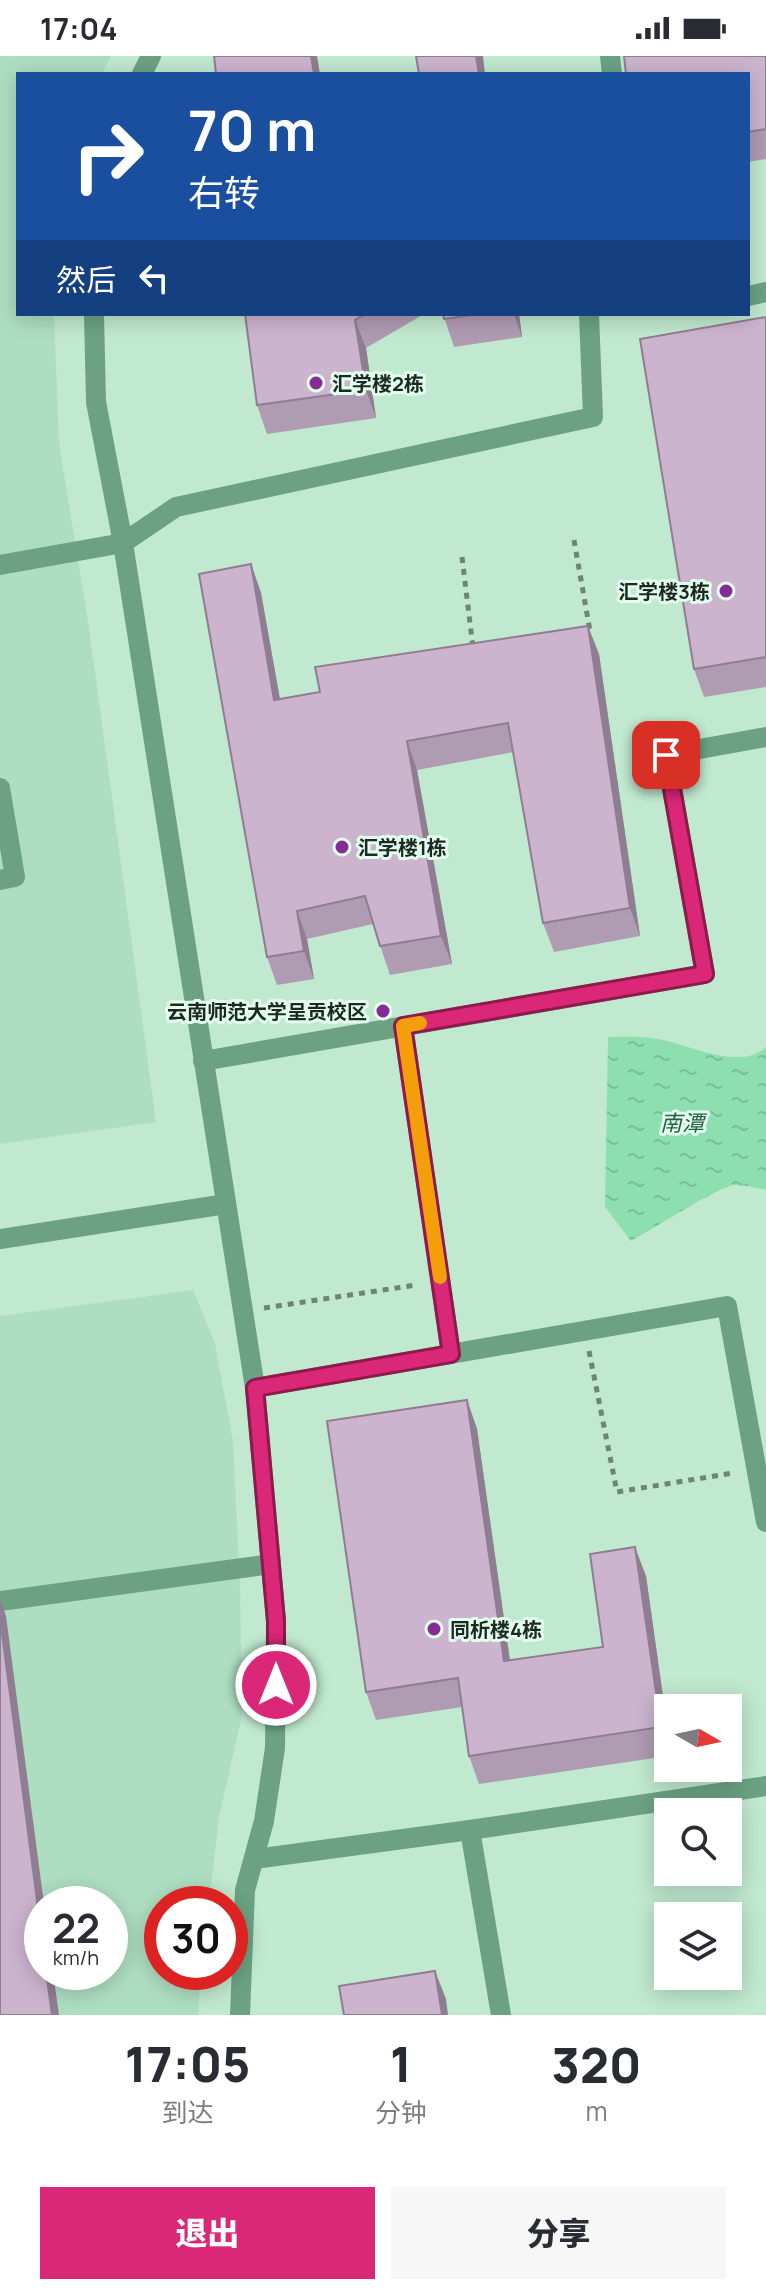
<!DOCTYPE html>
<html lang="zh">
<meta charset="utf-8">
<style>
:root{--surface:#fff;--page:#f7f7f7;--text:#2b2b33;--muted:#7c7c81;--accent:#db2777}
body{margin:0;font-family:Manrope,"Noto Sans SC",sans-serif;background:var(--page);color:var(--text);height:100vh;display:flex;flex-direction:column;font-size:30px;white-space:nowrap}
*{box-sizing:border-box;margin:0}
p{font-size:26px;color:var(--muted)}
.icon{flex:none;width:44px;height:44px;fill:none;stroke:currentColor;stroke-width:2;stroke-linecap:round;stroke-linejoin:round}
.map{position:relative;height:1959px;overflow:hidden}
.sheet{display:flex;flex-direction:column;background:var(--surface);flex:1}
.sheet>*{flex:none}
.guide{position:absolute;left:16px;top:16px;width:734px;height:244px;border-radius:0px;box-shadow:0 4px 20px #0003;background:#1a4fa0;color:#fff;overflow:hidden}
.needle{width:52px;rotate:99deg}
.controls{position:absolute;left:654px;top:1638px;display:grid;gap:16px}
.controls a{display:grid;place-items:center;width:88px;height:88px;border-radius:0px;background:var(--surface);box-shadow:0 4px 20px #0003;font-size:40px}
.speed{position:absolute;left:24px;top:1830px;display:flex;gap:16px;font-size:40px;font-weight:700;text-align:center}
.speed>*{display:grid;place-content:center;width:104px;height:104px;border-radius:50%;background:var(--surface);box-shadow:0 4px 20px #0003;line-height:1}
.speed small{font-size:20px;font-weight:400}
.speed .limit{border:12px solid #d22;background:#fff;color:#111}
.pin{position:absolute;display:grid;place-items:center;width:68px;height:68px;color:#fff;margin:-34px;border-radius:16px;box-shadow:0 4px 12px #0006}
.me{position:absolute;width:88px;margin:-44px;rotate:0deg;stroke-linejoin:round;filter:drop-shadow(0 0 6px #0008)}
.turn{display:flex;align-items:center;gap:28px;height:168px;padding:0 40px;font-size:36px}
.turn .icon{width:104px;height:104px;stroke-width:2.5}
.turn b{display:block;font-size:56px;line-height:68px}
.then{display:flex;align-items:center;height:76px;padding:0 40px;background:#0003;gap:16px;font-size:30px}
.eta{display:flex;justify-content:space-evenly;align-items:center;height:136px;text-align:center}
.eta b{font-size:48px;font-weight:800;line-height:56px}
.primary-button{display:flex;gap:16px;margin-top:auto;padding:16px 40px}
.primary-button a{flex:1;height:92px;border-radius:0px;background:var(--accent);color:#fff;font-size:32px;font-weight:800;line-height:92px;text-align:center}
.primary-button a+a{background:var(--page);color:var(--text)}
.status{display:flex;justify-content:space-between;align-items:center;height:56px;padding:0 40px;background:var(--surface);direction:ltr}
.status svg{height:22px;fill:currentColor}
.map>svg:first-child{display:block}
.built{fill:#c0e9cf;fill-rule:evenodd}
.grass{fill:#aedec1;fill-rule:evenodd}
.water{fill:url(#water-ripples)}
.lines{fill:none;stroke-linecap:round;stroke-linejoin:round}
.path{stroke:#6e8476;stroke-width:5;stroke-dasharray:6 6;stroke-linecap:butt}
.minor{stroke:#6ca283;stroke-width:20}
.wall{fill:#af9bb2}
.shaded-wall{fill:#8f7e91}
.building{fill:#ccb4cf;stroke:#8f7e91;stroke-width:2}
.route-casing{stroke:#8e194d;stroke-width:20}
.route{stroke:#db2777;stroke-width:14}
.slow{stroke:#f59e0b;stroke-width:14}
.poi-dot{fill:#862a95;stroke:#e2feec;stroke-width:3}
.labels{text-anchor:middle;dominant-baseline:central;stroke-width:6;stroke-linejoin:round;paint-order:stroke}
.poi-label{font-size:20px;font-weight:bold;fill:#1c2821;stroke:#e2feec;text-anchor:start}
.water-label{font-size:22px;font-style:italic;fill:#246041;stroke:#e2feec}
</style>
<div class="status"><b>17:04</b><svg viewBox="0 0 49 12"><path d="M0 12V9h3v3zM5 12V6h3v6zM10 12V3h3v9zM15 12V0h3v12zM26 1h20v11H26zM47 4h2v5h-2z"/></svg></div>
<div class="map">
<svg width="766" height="1959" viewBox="0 0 766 1959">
<defs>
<pattern id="water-ripples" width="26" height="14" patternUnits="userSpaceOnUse" patternTransform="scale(2)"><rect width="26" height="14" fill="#8ddfb0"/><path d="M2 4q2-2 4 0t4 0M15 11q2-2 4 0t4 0" fill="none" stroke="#79bf97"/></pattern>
</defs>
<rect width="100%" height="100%" fill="#d0f2dd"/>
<path class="built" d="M0,0H766V1959H0ZM18,18H748V258H18ZM668,1652H728V1712H668ZM668,1756H728V1816H668ZM42,1848H110V1916H42ZM162,1848H230V1916H162ZM668,1860H728V1920H668Z"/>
<g class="grass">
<polygon points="0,0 111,0 102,18 18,18 18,258 54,258 59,387 89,572 156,1066 0,1088"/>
<path d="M193,1234L215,1288L233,1385L240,1533L242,1659L219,1761L209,1848H162V1916H201L198,1959H0V1260ZM42,1848H110V1916H42Z"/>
</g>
<path class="water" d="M608,981C624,981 642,980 658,983C688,988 740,1016 766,991V1134C756,1132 745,1129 735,1129C721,1129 650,1175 631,1185L605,1151Z"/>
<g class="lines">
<g class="path">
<polyline points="574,484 590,575"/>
<polyline points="462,501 473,592"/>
<polyline points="264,1252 416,1229"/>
<polyline points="589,1295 617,1436 733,1417"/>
</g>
<g class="minor">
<polyline points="610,0 612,18"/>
<polyline points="142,18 151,0"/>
<polyline points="748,240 766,236"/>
<polyline points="94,258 96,346 123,487 255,1332 276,1565 275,1692 264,1765 245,1834 240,1959"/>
<polyline points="0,509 123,487 176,451 593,361 589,258"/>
<polyline points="0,732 15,821 0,824"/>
<polyline points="403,970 451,1298"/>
<polyline points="203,1005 705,918 666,699 766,681"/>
<polyline points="0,1183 226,1148"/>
<polyline points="255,1332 727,1250 766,1466"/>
<polyline points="0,1545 271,1508"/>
<polyline points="254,1803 470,1774"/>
<polyline points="501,1959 470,1774 766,1730"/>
</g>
</g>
<g class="wall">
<polygon points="766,0 766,103 748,106 748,18"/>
<polygon points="245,258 424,258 366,292 376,362 267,378 257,349"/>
<polygon points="443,258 519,258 522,281 454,291"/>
<polygon points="766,261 766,631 704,641 694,613"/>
<polygon points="251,508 261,537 280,643 599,598 640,880 554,896 543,867 514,696 417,714 452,908 390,919 373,868 307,883 314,923 277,929 267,901"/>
<polygon points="467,1344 477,1373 510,1604 603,1591 646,1520 668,1676 668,1700 479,1728 469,1700 462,1651 376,1664 366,1636"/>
</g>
<g class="shaded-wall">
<polygon points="311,0 317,0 320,18 314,18"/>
<polygon points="476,0 483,0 485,18 479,18"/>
<polygon points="514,258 519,258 522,281"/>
<polygon points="355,264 366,292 376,362 366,334"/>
<polygon points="251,508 261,537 285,672 274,644"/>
<polygon points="588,570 599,598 640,880 630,852"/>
<polygon points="407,685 417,714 452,908 441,880"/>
<polygon points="297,855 307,883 314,923 304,895"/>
<polygon points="467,1344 477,1373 514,1634 504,1605"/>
<polygon points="635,1491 646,1520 668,1676 668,1690 661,1671"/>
<polygon points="0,1543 6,1560 44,1848 42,1848 42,1883 0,1562"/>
<polygon points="435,1915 446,1943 448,1959 442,1959"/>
<polygon points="46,1916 53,1916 59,1959 52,1959"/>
</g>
<g class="building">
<polygon points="214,0 311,0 314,18 216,18"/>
<polygon points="416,0 476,0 479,18 419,18"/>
<polygon points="624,0 766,0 766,73 748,76 748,18 626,18"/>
<polygon points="245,258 365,258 355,264 366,334 257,349"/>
<polygon points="443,258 479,258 444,263"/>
<polygon points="766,261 766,601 694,613 640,283"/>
<polygon points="251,508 274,644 320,636 315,611 588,570 630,852 543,867 508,667 407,685 441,880 380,890 365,840 297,855 304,895 267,901 199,518"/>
<polygon points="467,1344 504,1605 603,1591 590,1498 635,1491 661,1671 469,1700 458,1622 366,1636 327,1365"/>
<polygon points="0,1562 42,1883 42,1916 46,1916 52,1959 0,1959"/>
<polygon points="435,1915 442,1959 344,1959 339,1930"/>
</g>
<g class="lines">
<g class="route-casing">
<polyline id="route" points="276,1629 276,1565 255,1332 451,1298 403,970 705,918 666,699"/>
</g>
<use href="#route" class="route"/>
<polyline class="slow" points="420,967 403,970 440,1221"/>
</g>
<g class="poi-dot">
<circle cx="316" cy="327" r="8"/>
<circle cx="726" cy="535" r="8"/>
<circle cx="342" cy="791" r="8"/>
<circle cx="383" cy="955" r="8"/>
<circle cx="434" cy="1573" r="8"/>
</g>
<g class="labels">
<g class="poi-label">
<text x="332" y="327">汇学楼2栋</text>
<text x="710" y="535" text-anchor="end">汇学楼3栋</text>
<text x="358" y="791">汇学楼1栋</text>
<text x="367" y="955" text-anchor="end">云南师范大学呈贡校区</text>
<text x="450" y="1573">同析楼4栋</text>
</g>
<g class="water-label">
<text x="682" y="1067">南潭</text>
</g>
</g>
</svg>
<div class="controls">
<a><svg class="needle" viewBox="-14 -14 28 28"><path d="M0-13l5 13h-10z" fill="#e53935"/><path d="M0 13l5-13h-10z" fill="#7c7c81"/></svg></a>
<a><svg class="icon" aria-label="search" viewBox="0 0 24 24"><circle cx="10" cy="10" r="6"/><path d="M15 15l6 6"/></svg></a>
<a><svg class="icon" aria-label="layers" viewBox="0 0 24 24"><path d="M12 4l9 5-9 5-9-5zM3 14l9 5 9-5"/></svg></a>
</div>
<div class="speed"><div>22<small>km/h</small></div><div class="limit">30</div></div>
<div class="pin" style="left:666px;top:699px;background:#d93025"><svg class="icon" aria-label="arrive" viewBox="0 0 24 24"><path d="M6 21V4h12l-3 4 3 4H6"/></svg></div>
<svg class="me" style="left:276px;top:1629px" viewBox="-20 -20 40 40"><circle r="17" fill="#db2777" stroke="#fff" stroke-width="3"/><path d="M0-11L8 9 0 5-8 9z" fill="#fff"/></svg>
<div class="guide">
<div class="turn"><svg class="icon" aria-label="right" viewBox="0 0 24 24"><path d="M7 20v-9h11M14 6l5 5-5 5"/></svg><div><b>70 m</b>右转</div></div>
<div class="then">然后<svg class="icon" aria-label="left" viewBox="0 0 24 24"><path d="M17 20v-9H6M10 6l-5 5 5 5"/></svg></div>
</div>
</div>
<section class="sheet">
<div class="eta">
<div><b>17:05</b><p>到达</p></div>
<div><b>1</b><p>分钟</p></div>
<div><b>320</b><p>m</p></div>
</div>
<div class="primary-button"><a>退出</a><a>分享</a></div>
</section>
